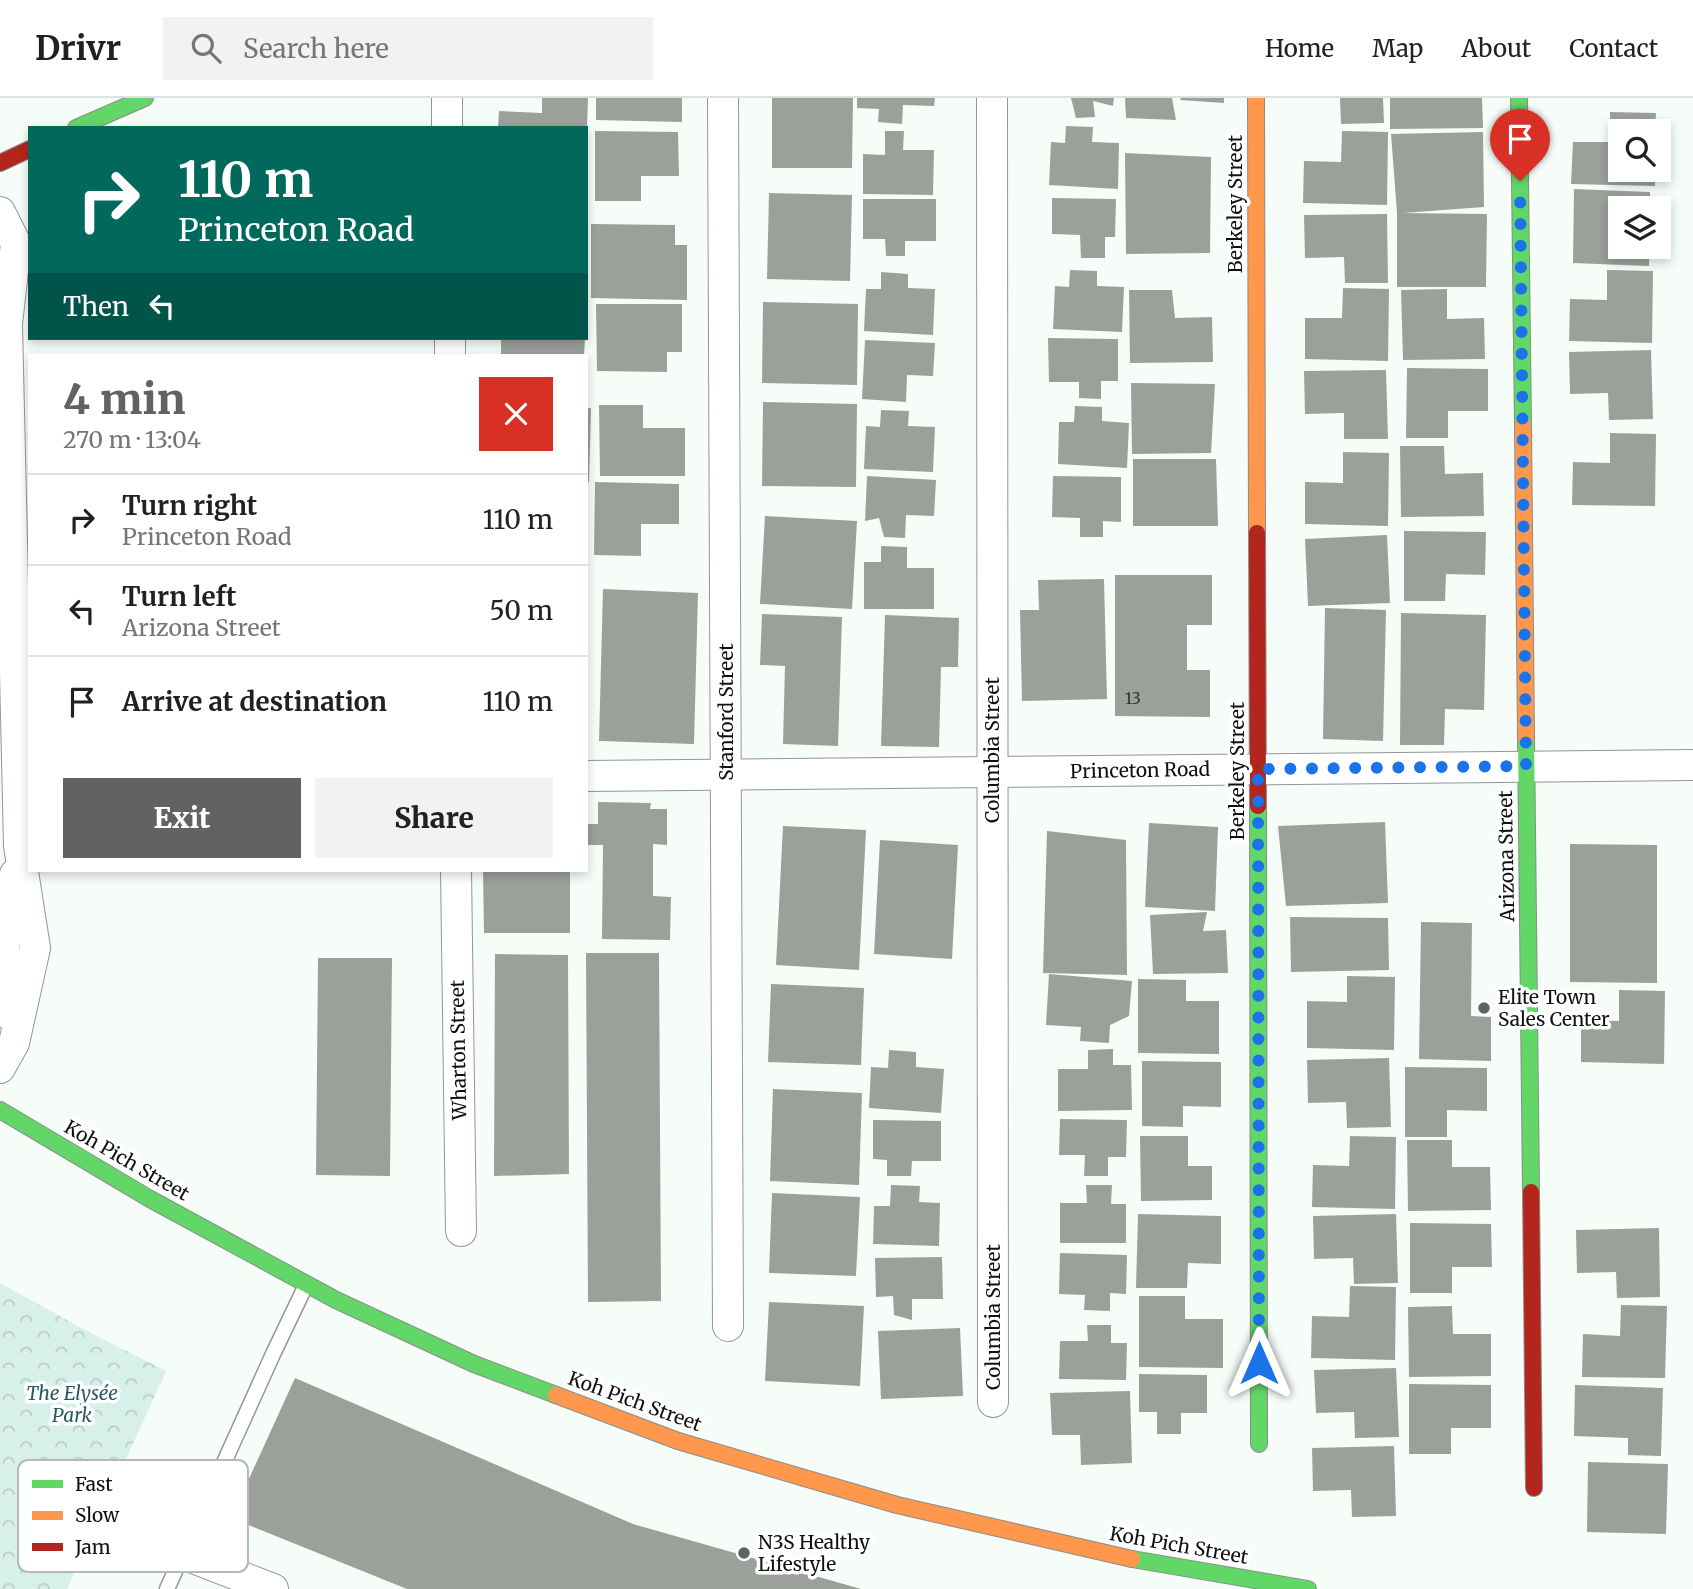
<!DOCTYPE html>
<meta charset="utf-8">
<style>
:root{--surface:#fff;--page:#f2f2f2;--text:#202124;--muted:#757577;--line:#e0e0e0;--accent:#606361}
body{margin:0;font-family:Merriweather,serif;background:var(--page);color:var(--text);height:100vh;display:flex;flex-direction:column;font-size:26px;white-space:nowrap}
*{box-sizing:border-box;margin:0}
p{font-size:23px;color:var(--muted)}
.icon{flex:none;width:38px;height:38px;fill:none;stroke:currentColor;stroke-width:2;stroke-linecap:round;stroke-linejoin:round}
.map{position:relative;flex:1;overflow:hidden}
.side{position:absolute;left:28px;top:256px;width:560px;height:518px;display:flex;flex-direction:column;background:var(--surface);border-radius:0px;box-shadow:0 4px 10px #0003}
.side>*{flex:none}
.top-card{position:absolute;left:28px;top:28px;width:560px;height:214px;border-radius:0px;box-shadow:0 4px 10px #0003;background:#00695c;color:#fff;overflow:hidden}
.controls{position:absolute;left:1608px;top:21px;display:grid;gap:14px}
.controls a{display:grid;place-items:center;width:63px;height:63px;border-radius:0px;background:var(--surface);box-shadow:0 4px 10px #0003;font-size:35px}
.pin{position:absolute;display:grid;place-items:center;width:60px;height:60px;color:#fff;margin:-72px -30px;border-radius:50% 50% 50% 0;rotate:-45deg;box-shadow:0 0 7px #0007}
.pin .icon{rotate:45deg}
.me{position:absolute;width:77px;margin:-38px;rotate:0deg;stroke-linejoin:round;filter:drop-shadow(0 0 5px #0008)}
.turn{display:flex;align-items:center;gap:24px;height:147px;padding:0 35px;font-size:32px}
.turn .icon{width:91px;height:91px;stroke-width:2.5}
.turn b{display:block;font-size:49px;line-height:60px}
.then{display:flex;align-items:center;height:66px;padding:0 35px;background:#0003;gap:14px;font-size:26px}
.round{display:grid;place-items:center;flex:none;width:74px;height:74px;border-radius:0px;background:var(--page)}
.head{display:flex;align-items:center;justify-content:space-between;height:119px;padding:0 35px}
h1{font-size:42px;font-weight:800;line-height:52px;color:var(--accent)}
.action{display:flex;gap:14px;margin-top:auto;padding:14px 35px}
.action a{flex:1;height:80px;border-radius:0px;background:var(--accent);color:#fff;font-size:28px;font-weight:800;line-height:80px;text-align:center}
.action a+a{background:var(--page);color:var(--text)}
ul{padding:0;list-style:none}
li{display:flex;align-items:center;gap:21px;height:91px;padding:0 35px;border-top:2px solid var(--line)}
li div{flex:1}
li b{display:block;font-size:26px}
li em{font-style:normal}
header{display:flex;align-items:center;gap:42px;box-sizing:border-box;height:98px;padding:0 35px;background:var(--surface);border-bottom:2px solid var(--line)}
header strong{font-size:33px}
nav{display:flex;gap:38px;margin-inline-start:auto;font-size:24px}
.search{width:490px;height:63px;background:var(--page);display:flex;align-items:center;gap:18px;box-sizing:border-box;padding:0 24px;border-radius:0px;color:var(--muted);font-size:26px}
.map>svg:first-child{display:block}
.park{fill:url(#park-crowns)}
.building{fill:#9ba09b}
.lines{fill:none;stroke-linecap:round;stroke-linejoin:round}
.lane-casing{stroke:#949694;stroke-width:17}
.street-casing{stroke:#949694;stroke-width:32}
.fast-casing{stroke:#8a8d8b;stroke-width:18}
.slow-casing{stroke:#8a8d8b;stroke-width:18}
.jam-casing{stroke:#8a8d8b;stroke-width:18}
.lane{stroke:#fefffe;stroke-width:14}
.street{stroke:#fefffe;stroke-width:30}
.fast{stroke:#63d668;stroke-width:16}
.slow{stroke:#ff974d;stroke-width:16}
.jam{stroke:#b3261e;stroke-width:16}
.route{stroke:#1a73e8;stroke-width:12;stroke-dasharray:0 21.6}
.poi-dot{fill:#606361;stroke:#fff;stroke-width:2.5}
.labels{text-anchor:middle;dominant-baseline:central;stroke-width:7;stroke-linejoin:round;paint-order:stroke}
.number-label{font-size:16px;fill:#333433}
.street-label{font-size:19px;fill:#101010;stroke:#fff}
.poi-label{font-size:19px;fill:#101010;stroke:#fff;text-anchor:start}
.park-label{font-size:19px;font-style:italic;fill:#265961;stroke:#fff}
.key{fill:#fff;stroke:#b7b7b7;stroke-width:2}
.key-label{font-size:19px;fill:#101010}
</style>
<header>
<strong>Drivr</strong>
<div class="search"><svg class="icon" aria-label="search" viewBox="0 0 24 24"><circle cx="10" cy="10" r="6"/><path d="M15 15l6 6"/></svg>Search here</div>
<nav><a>Home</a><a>Map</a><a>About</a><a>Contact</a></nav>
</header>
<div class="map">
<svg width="1693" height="1491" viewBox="0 0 1693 1491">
<defs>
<pattern id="park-crowns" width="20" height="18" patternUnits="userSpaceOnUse" patternTransform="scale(1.75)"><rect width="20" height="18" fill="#d8f0ea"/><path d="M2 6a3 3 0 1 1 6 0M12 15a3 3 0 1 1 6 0" fill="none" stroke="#b8cdc8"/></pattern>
</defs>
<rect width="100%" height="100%" fill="#f6fcf7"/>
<polygon class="park" points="0,1185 85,1232 166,1273 67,1491 0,1491"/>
<g class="building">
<polygon points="542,0 588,0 587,30 498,30 499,13 542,15"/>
<polygon points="596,0 682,0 682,24 596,22"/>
<polygon points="772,0 853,0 852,70 772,70"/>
<polygon points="857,0 935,0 934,8 903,7 902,26 878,24 879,11 857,10"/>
<polygon points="1071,0 1114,0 1113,8 1093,3 1095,19 1076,20"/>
<polygon points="1125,0 1172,0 1176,22 1126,20"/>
<polygon points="1181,0 1224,0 1224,5 1180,2"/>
<polygon points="1340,0 1383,0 1384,25 1341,26"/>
<polygon points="1390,0 1482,0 1483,30 1390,31"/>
<polygon points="1610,14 1656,15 1655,33 1620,33 1620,72 1655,72 1655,88 1571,86 1573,44 1610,44"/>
<polygon points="1066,28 1093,29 1092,44 1119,45 1118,91 1049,87 1051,44 1065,45"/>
<polygon points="595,33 678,34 679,78 641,78 641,103 595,103"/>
<polygon points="885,33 904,33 903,52 934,52 933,97 863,96 863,56 885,57"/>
<polygon points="1342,33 1388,34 1387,107 1303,105 1304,63 1341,64"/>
<polygon points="1483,34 1484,109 1403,115 1487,116 1486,189 1397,189 1397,115 1391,36"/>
<polygon points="1125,55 1211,59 1210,155 1126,156"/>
<polygon points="1574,91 1650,94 1650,110 1620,110 1620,149 1649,149 1649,168 1573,165"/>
<polygon points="769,95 852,97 850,183 767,181"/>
<polygon points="1052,100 1116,101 1115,139 1105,139 1105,160 1081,160 1080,137 1052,136"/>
<polygon points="863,101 936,101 936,143 905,143 905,158 886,158 885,141 863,141"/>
<polygon points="1387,116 1388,185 1345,185 1344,159 1305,160 1304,117"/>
<polygon points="591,126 675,127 675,147 687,147 687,202 591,200"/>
<polygon points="1070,172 1097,173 1097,188 1124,189 1122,234 1053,231 1055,188 1069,189"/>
<polygon points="1607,172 1653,173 1652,245 1569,243 1570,201 1607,202"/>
<polygon points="881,174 908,176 908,190 935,191 933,237 864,233 866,191 881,191"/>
<polygon points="1343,190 1389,191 1388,263 1305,261 1305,220 1342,220"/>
<polygon points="1447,191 1447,221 1484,220 1485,261 1403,262 1401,192"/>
<polygon points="1129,192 1172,192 1175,220 1212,219 1213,264 1130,265"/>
<polygon points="763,204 858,206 857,287 762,285"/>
<polygon points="596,206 682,206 682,254 667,254 667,274 597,273"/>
<polygon points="501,240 585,240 584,257 501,257"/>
<polygon points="1048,240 1118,241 1118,283 1101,283 1101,301 1079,300 1079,284 1049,284"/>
<polygon points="865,242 935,245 933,278 907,277 906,304 862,301"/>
<polygon points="1651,252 1653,321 1609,322 1608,295 1570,296 1569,254"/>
<polygon points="1407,270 1488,271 1488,313 1448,313 1448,340 1406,340"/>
<polygon points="1386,272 1388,341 1344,341 1344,315 1305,316 1304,273"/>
<polygon points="1131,285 1215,286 1211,355 1132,356"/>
<polygon points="763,304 857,306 856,389 762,388"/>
<polygon points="599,307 643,307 643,330 685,330 685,378 600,378"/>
<polygon points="1075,308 1102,309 1102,323 1129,325 1127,370 1058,366 1059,324 1074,324"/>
<polygon points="586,310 591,310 589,384 586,384"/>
<polygon points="881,312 909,313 908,328 935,329 933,374 864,371 866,328 880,329"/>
<polygon points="1610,335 1656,336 1655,408 1572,407 1573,364 1610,365"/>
<polygon points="1400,348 1444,348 1445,376 1483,375 1484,418 1401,419"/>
<polygon points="1343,354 1389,355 1388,428 1305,426 1305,384 1343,385"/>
<polygon points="1133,361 1216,361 1218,428 1133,428"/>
<polygon points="867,378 936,382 934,418 906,417 905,440 884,439 879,420 865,423"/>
<polygon points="1053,378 1121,379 1121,424 1103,423 1103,439 1080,439 1080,420 1052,419"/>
<polygon points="595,384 679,386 679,426 641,426 641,458 594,457"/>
<polygon points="765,418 857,423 852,511 760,506"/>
<polygon points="1404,433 1486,434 1485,477 1446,476 1445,503 1404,503"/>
<polygon points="1387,437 1390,505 1308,508 1305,441"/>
<polygon points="881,448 907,449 907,470 934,470 934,511 864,511 864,464 881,464"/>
<polygon points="1115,477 1212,477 1212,527 1187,527 1187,572 1210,572 1210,619 1115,618"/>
<polygon points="1104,481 1107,601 1022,603 1020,512 1039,512 1038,482"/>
<polygon points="603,491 698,495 694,646 599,643"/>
<polygon points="1325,510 1386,512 1383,643 1323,641"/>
<polygon points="1401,515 1486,517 1484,612 1445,611 1444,647 1400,647"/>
<polygon points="762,516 842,519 838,648 783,646 785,568 760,567"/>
<polygon points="885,517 959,520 958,569 941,569 939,649 881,648"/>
<polygon points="598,704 651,705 650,711 667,711 667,747 653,746 653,798 671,799 670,842 602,841 603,747 586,747 586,726 598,726"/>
<polygon points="1385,724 1388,805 1286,808 1278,728"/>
<polygon points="1149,725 1218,729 1215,813 1145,809"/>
<polygon points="783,728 866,732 859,872 776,867"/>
<polygon points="1047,733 1126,742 1127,877 1043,875"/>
<polygon points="880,742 958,747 952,861 874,856"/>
<polygon points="1570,746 1657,747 1657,885 1570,884"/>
<polygon points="483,772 570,772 570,835 484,835"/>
<polygon points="1207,814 1203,833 1226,832 1228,875 1153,876 1150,817"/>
<polygon points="1290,819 1388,820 1389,872 1291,874"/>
<polygon points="1421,824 1472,825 1471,918 1491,919 1491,963 1419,961"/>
<polygon points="586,855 659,855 661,1203 588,1204"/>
<polygon points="495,856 568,857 569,1076 494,1078"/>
<polygon points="318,860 392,860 390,1078 316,1077"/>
<polygon points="1049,876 1132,883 1129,918 1110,927 1109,945 1080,943 1081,929 1046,927"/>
<polygon points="1347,878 1395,879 1394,952 1307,950 1307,903 1347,904"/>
<polygon points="1138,881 1186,882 1186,903 1219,903 1219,956 1138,955"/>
<polygon points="771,886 864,890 861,967 768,964"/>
<polygon points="1619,892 1665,893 1664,966 1581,964 1581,922 1619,923"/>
<polygon points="1113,951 1113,967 1131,967 1132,1012 1058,1013 1058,971 1088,971 1088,952"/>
<polygon points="889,952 916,954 916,969 944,971 941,1015 869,1010 871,969 888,970"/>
<polygon points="1389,960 1391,1029 1347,1030 1346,1004 1308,1005 1307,962"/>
<polygon points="1142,963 1221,964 1221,1009 1183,1008 1183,1029 1142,1028"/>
<polygon points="1405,969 1487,970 1487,1013 1447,1012 1447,1039 1405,1039"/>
<polygon points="773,991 862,995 859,1087 770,1083"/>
<polygon points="1060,1021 1127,1022 1126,1059 1108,1059 1108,1078 1084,1078 1085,1057 1059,1057"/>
<polygon points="873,1022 941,1023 941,1063 912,1063 911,1078 887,1078 887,1062 873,1061"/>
<polygon points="1140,1038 1188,1038 1188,1068 1212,1068 1212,1102 1141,1103"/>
<polygon points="1350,1038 1396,1039 1395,1111 1312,1109 1313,1067 1349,1068"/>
<polygon points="1407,1042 1452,1042 1452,1069 1490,1069 1491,1112 1408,1113"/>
<polygon points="891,1087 920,1088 919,1104 940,1105 939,1148 873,1146 874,1108 890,1108"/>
<polygon points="1086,1087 1112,1087 1111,1106 1126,1106 1126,1145 1060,1145 1060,1105 1087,1105"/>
<polygon points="772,1095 860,1099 856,1178 769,1175"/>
<polygon points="1138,1116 1221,1118 1221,1166 1188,1165 1187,1190 1136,1190"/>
<polygon points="1396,1116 1398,1185 1354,1186 1353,1160 1314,1161 1313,1118"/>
<polygon points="1410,1125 1491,1126 1492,1169 1452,1169 1452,1195 1410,1195"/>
<polygon points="1659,1130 1660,1199 1617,1200 1616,1174 1577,1175 1576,1132"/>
<polygon points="1060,1155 1127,1157 1126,1196 1110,1195 1110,1213 1084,1212 1085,1197 1059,1196"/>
<polygon points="942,1159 943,1201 912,1201 912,1222 894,1217 893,1198 876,1199 875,1160"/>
<polygon points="1350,1188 1396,1189 1395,1262 1311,1260 1312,1218 1349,1219"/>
<polygon points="1139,1198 1185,1198 1185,1221 1223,1221 1223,1270 1139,1269"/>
<polygon points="769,1204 864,1208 860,1288 765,1283"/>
<polygon points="1621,1207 1667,1208 1665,1280 1582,1279 1583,1236 1620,1238"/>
<polygon points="1452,1208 1453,1236 1491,1236 1491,1278 1409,1279 1408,1209"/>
<polygon points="1087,1227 1111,1227 1111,1245 1127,1245 1126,1282 1059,1281 1060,1243 1088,1243"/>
<polygon points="960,1230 963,1298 881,1301 878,1233"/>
<polygon points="1396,1270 1399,1339 1355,1340 1354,1314 1316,1315 1314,1272"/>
<polygon points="1139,1276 1207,1277 1207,1315 1181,1315 1181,1336 1157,1336 1157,1314 1139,1314"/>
<polygon points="295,1280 633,1426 861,1491 407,1491 231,1420"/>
<polygon points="1409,1286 1491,1287 1491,1330 1451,1330 1451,1356 1409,1356"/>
<polygon points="1575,1287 1663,1290 1661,1358 1628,1357 1628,1340 1574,1338"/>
<polygon points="1130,1293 1132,1365 1081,1367 1080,1337 1052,1337 1050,1295"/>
<polygon points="1394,1348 1396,1418 1352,1419 1351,1392 1313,1393 1312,1350"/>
<polygon points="1588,1364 1668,1366 1666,1436 1587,1434"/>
</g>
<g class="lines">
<g class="lane-casing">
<polyline id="lane" points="167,1491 273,1256 306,1187"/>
</g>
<g class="street-casing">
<g id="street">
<polyline points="447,0 447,30"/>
<polyline points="723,0 728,1228"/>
<polyline points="992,0 993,1304"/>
<polyline points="0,114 16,146 7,226 19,748 35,850 14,945 0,970"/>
<polyline points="450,240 450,257"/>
<polyline points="586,678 1693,667"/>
<polyline points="456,772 461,1133"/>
<polyline points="11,918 4,846 15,776"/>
<polyline points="183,1456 273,1491"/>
</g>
</g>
<g class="fast-casing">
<g id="fast">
<polyline points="1519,0 1523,328"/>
<polyline points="76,30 145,0"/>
<polyline points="1526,639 1531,1094"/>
<polyline points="1258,708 1259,1346"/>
<polyline points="0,1012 150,1101 336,1202 474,1266 556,1297"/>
<polyline points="1132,1461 1308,1491"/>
</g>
</g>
<g class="slow-casing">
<g id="slow">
<polyline points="1256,0 1257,435"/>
<polyline points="1523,328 1526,639"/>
<polyline points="556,1297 678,1343 897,1407 1132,1461"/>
</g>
</g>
<g class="jam-casing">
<g id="jam">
<polyline points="0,65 30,51"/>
<polyline points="1257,435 1258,708"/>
<polyline points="1531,1094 1534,1390"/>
</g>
</g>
<use href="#lane" class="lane"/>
<use href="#street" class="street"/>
<use href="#fast" class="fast"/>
<use href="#slow" class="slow"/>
<use href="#jam" class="jam"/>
</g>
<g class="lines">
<polyline class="route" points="1259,1265 1258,671 1526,668 1520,83"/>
</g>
<g class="poi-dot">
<circle cx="1484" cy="910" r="7"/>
<circle cx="744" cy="1455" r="7"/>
</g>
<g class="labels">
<g class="number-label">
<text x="1133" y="600">13</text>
</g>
<g class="street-label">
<text transform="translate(1235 106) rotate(-90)">Berkeley Street</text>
<text transform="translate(726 614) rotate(-90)">Stanford Street</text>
<text transform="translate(992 652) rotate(-90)">Columbia Street</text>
<text transform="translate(1140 672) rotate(-1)">Princeton Road</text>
<text transform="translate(1237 673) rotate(-90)">Berkeley Street</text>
<text transform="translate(1506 758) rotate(-91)">Arizona Street</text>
<text transform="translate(458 952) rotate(-91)">Wharton Street</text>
<text transform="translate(127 1062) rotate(30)">Koh Pich Street</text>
<text transform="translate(993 1219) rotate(-90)">Columbia Street</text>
<text transform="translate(635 1303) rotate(20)">Koh Pich Street</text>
<text transform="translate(1179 1447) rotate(10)">Koh Pich Street</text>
</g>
<g class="poi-label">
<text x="1498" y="899">Elite Town<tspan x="1498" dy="22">Sales Center</tspan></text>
<text x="758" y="1444">N3S Healthy<tspan x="758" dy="22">Lifestyle</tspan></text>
</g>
<g class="park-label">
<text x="72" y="1295">The Elysée<tspan x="72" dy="22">Park</tspan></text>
</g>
</g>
<rect x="18" y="1362" width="230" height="112" rx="10" class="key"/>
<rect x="32" y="1382" width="31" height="8" fill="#63d668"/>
<rect x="32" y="1413" width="31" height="9" fill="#ff974d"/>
<rect x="32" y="1445" width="31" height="8" fill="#b3261e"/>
<g class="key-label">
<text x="75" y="1393">Fast</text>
<text x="75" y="1424">Slow</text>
<text x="75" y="1456">Jam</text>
</g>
</svg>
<div class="controls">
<a><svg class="icon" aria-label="search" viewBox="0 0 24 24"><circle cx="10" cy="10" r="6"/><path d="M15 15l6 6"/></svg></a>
<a><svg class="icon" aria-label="layers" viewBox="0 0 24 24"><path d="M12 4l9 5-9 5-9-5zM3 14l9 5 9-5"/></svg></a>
</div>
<div class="pin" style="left:1520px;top:83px;background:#d93025"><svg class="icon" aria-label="arrive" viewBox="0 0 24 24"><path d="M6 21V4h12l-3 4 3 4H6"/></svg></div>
<svg class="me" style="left:1259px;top:1265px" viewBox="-20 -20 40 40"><path d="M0-17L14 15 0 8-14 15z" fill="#1a73e8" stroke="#fff" stroke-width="4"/></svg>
<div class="top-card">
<div class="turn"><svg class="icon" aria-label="right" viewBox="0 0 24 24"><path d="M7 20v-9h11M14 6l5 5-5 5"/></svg><div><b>110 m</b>Princeton Road</div></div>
<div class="then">Then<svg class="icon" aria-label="left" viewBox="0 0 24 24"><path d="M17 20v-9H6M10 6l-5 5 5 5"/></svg></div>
</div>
<section class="side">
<div class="head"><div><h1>4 min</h1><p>270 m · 13:04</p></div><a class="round" style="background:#d93025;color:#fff"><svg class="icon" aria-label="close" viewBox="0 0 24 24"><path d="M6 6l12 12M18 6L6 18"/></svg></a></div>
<ul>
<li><svg class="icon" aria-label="right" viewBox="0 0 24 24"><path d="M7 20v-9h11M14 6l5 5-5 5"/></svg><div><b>Turn right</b><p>Princeton Road</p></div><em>110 m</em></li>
<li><svg class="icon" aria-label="left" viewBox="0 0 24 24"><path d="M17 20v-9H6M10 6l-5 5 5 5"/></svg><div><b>Turn left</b><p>Arizona Street</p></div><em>50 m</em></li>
<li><svg class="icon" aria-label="arrive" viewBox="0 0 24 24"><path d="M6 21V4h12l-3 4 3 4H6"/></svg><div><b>Arrive at destination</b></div><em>110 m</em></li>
</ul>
<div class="action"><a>Exit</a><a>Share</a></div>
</section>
</div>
